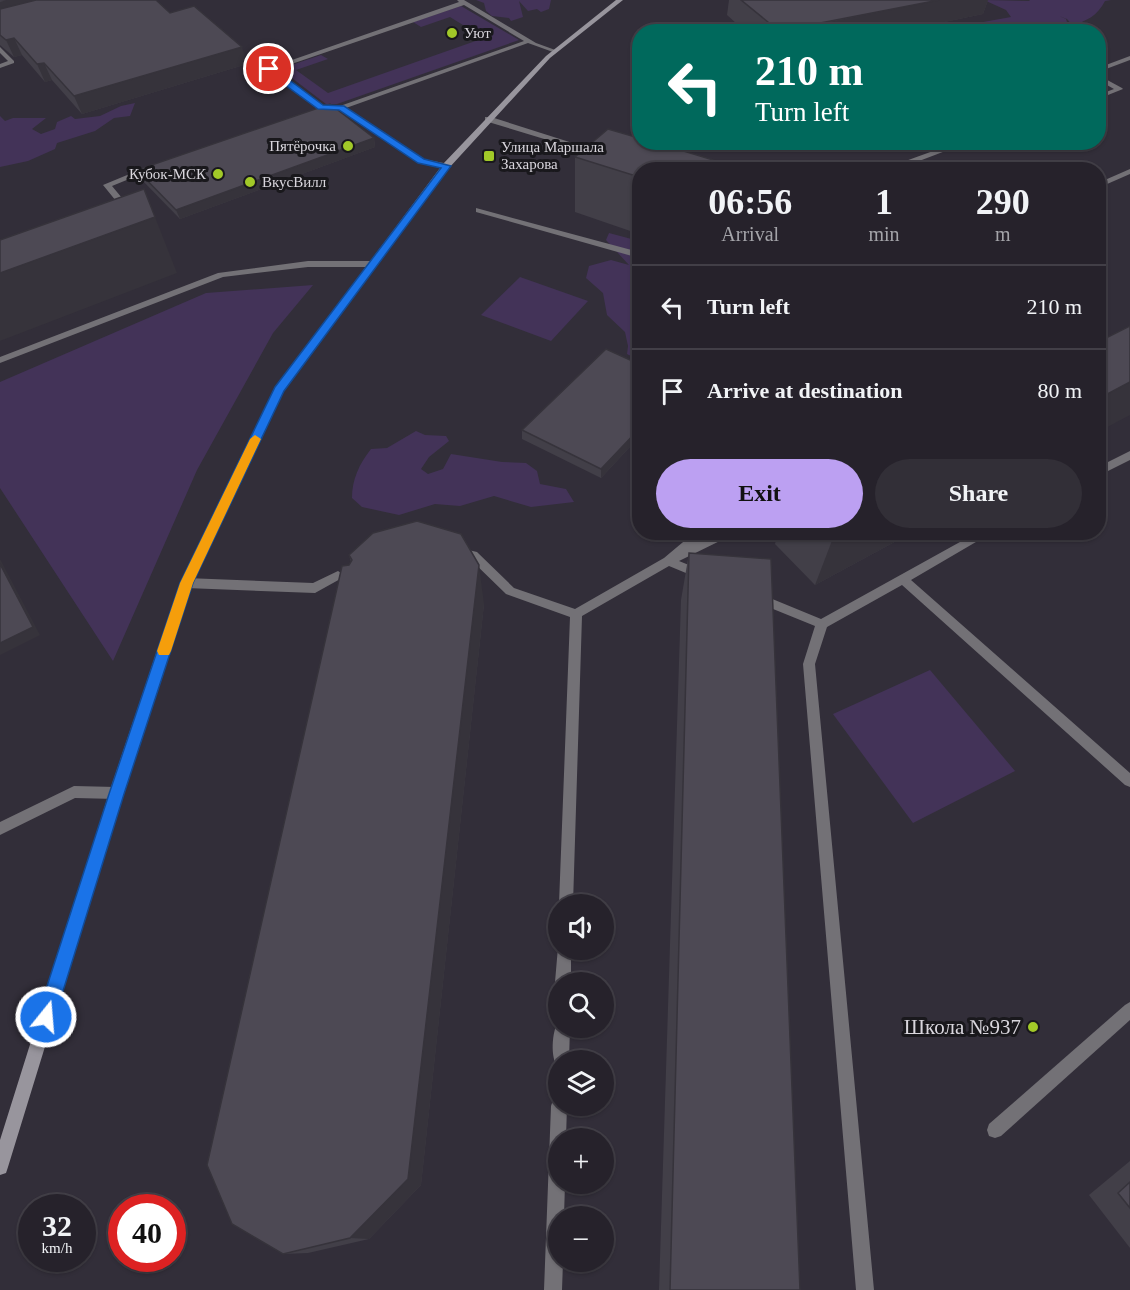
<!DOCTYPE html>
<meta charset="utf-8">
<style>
:root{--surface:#26222b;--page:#322f37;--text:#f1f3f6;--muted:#a4a4a9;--line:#423f47;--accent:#bca0f2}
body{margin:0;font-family:"Times New Roman",serif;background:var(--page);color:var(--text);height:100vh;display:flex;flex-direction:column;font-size:22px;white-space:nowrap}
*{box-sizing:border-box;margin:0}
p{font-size:20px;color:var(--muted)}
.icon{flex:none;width:33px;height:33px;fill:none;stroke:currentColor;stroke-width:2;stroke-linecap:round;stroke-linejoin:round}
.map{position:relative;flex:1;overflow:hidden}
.details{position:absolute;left:632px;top:162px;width:474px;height:378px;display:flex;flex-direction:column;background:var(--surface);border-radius:24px;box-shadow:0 2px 4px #0004,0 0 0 2px var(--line)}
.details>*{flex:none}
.banner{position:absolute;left:632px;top:24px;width:474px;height:126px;border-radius:24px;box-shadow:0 2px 4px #0004,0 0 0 2px var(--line);background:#00695c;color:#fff;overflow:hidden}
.controls{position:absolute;left:548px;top:894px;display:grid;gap:12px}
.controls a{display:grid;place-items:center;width:66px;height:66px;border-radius:50%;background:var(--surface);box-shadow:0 2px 4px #0004,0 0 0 2px var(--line);font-size:30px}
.speed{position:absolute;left:18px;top:1194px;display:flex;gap:12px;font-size:30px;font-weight:700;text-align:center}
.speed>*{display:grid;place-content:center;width:78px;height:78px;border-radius:50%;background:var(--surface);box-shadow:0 2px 4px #0004,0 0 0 2px var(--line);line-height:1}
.speed small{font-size:15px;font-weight:400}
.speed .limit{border:9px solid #d22;background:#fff;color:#111}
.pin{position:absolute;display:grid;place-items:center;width:51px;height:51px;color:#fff;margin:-26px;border:3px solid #fff;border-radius:50%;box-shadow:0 2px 6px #0007}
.me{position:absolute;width:66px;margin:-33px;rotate:17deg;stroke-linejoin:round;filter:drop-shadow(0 0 4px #0008)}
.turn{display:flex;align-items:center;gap:21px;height:126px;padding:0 24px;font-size:27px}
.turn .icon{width:78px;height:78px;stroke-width:2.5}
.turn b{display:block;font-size:42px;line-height:51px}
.eta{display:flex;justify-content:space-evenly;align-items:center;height:102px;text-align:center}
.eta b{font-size:36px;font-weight:600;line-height:42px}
.action{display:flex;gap:12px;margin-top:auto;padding:12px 24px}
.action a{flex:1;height:69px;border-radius:36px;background:var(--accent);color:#111;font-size:24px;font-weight:600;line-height:69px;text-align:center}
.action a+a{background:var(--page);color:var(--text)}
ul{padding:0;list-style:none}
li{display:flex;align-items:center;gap:18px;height:84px;padding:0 24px;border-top:2px solid var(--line)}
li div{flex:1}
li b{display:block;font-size:22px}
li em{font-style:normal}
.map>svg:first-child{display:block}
.green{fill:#433358}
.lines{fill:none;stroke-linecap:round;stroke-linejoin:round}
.lane{fill:#737176;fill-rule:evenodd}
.secondary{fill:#98959d;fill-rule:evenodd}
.wall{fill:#423f48}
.shaded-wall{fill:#36333b}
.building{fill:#4d4954;stroke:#36333b;stroke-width:1.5}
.route{fill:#1a73e8;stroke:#114b97;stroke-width:1.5}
.slow{fill:#f59e0b}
.poi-dot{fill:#a2c928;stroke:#19181c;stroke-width:2}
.labels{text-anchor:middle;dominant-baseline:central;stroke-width:6;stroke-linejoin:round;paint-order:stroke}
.far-poi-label{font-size:15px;fill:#d9d6dd;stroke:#19181c;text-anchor:start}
.near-poi-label{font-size:21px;fill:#d9d6dd;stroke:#19181c;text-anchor:end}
</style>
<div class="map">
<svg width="1130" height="1290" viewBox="0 0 1130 1290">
<rect width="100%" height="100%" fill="#322e39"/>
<g class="green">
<polygon points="476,0 551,0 549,9 541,12 537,9 528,11 519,1 523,17 511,21 509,18 492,16 486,11 484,3"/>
<path d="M984,0L1030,1L1029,0H1111L1105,1C1097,16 1087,21 1072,25L1067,19L1059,16L1066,19L1068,25L1053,31H918L914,26L945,17L946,22L961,26L1011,17L1006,10Z"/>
<polygon points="461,6 519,40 337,104 326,104 280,69 321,55 328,59 296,70 328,93 484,38 450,17 421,27 413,22"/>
<polygon points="135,103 130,116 114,118 95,131 57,143 55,149 28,161 0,167 0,116 5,121 13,118 46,118 32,129 41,134 55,129 57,122 71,116 75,119 100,116 121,106"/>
<polygon points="609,233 639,241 639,360 627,354 628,346 625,332 607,315 603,293 586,278 589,266 611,260 629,265 606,240"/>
<polygon points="520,277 588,301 551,341 481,315"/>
<polygon points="313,285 273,333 197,470 113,661 0,488 0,382 206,293"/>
<path d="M416,431L425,435L446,436L449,441L429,457L421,469L428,474L443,469L451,454L502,462L526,463L537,471L540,484L566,489L574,502L531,507L494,496L460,506L435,504L399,515L362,507L352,498C352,480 359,464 371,449L387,448Z"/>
<polygon points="930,670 1015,771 913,823 833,714"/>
</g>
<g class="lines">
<g class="lane">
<path d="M457,0H464L536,43L558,51L553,52L528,43L346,108L423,159L449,164V168L418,163L340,110L315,111L316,107L266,69L459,2ZM464,5L524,41L340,106L324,107L274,70Z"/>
<polygon points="0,47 14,61 14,63 0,68 0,64 8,61 0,53"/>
<polygon points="1130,56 1130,60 1098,72 1098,68"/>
<polygon points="1098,75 1122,88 1123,89 1098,99 1098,95 1114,89 1098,80"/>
<polygon points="485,117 491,117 604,153 597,155 485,121"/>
<polygon points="958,142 969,142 906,166 905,170 897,170 900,163"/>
<polygon points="149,166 156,168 112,186 132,210 125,212 103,185"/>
<polygon points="1130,169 1130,174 1098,188 1098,183"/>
<polygon points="476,208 639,252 639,258 476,212"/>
<polygon points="308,261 372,261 376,264 372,267 308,267 223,277 0,363 0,357 218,273"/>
<polygon points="1130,451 1130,460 1098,476 1098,467"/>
<polygon points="695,532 708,532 700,541 717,532 733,532 732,535 679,561 706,572 708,575 706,578 698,578 669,566 582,616 573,904 559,904 570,617 506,594 470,559 456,555 454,552 460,548 477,552 514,588 575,609 664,558"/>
<polygon points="978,532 993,532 911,580 1130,773 1130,787 1125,785 902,585 827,627 815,664 874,1290 856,1290 803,664 815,626 756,602 754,599 760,594 821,619"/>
<polygon points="338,571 344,575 342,578 315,593 186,588 180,583 186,578 313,583"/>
<polygon points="74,786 116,787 121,789 123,793 121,797 116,799 75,798 0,835 0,822"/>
<polygon points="558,947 558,950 571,950 571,982 558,982 558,987 555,982"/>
<polygon points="1130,1002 1130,1020 1001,1136 995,1138 989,1136 987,1130 989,1124 1125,1005"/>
<path d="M558,1022V1028H570L569,1060H558V1067C550,1059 552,1031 558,1022Z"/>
<polygon points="558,1098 558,1106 567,1106 566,1138 558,1138 558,1184 565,1184 564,1216 558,1216 558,1262 563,1262 562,1290 544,1290 551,1106 553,1100"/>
</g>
<polygon class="secondary" points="616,0 623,0 550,58 449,168 283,391 192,583 123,793 8,1167 6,1173 0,1175 0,1140 109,793 180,583 274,390 443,164 546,56"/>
</g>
<g class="wall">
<polygon points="0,0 170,13 247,64 82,114 52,80 45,82 22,55 14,57 0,45"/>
<polygon points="729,0 988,0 983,14 896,32 746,32 727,15"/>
<polygon points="374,138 375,147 180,219 141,179 137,170"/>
<polygon points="575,157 733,166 732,170 639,170 639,234 575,212"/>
<polygon points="639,364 639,437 601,478 522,439 522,430"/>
<polygon points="778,532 913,532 815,585 775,544"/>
<polygon points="689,553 800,1290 659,1290 681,600"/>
<polygon points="349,555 484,604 421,1185 369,1239 308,1253 283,1254 349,565 351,562"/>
<polygon points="1130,1161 1130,1248 1089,1195"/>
</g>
<g class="shaded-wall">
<polygon points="7,0 77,0 0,21 0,2"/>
<polygon points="939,0 988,0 983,14 896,32 779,32"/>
<polygon points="14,38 22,55 14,57 6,40"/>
<polygon points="242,47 247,64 82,114 74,96"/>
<polygon points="44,63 52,80 45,82 37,64"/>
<polygon points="374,138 375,147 180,219 176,210"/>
<polygon points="144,189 177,273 0,341 0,273"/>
<polygon points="1130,382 1130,415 1098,432 1098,399"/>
<polygon points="639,429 639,437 601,478 601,469"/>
<polygon points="844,532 913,532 815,585 833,538"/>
<polygon points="0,559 40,635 0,655"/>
<polygon points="479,565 484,604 421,1185 369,1239 350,1238"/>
</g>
<g class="building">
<polygon points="36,0 156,0 170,13 194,6 242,47 74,96 44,63 37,64 14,38 6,40 0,35 0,9"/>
<polygon points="741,0 939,0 779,31"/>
<polygon points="330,104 374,138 176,210 137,170"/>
<polygon points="608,129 639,138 639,142 654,142 733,166 729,170 639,170 639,177 575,157"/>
<polygon points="144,189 155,217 0,273 0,240"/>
<polygon points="1130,326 1130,382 1098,399 1098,342"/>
<polygon points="606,349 639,364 639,429 601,469 522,430"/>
<polygon points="417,521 461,534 479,565 408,1179 350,1238 283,1254 232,1224 207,1165 342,566 349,565 352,560 349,555 373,533"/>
<polygon points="827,532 844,532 833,538"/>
<polygon points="689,553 771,559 800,1290 670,1290"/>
<polygon points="0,564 33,627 0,643"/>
<polygon points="1130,1182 1130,1208 1118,1193"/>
</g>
<polygon class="route" points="266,67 272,67 323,105 344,106 424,159 451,166 284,391 193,583 124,794 55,1017 52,1024 46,1026 40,1024 37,1017 109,794 180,583 275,387 441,168 418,163 339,110 318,109 266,71"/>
<polygon class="slow" points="255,435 261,439 193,583 171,651 169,655 159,655 157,651 180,583 250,439"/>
<g class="poi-dot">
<circle cx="452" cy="33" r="6"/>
<circle cx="348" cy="146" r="6"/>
<rect x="483" y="150" width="12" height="12" rx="3"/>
<circle cx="218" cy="174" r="6"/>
<circle cx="250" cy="182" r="6"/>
<circle cx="1033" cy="1027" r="6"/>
</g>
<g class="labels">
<g class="far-poi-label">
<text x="464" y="33">Уют</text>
<text x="336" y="146" text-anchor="end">Пятёрочка</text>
<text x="501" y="147">Улица Маршала<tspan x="501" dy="17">Захарова</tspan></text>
<text x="206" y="174" text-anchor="end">Кубок-МСК</text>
<text x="262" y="182">ВкусВилл</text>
</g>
<g class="near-poi-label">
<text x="1021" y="1027">Школа №937</text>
</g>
</g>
</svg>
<div class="controls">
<a><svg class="icon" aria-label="sound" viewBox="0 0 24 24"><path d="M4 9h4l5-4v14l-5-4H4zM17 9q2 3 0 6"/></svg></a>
<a><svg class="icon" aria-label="search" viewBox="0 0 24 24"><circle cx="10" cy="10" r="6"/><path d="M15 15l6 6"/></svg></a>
<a><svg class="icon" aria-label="layers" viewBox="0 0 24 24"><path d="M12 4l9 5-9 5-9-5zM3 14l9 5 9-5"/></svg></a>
<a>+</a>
<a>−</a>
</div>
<div class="speed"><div>32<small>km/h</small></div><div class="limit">40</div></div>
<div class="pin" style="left:269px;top:69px;background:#d93025"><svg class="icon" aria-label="arrive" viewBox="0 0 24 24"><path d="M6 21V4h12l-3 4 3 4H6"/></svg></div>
<svg class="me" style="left:46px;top:1017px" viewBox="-20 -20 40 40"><circle r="17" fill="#1a73e8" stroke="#fff" stroke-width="3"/><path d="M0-11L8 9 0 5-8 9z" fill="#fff"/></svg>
<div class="banner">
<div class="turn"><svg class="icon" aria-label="left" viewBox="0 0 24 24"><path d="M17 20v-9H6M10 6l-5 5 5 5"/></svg><div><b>210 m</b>Turn left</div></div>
</div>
<section class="details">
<div class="eta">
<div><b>06:56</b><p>Arrival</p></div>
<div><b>1</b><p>min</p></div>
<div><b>290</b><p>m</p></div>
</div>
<ul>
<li><svg class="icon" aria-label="left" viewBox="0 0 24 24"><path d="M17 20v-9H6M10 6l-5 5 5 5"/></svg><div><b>Turn left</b></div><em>210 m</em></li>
<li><svg class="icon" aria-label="arrive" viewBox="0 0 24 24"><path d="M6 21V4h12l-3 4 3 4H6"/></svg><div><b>Arrive at destination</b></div><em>80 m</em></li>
</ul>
<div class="action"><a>Exit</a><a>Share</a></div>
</section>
</div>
